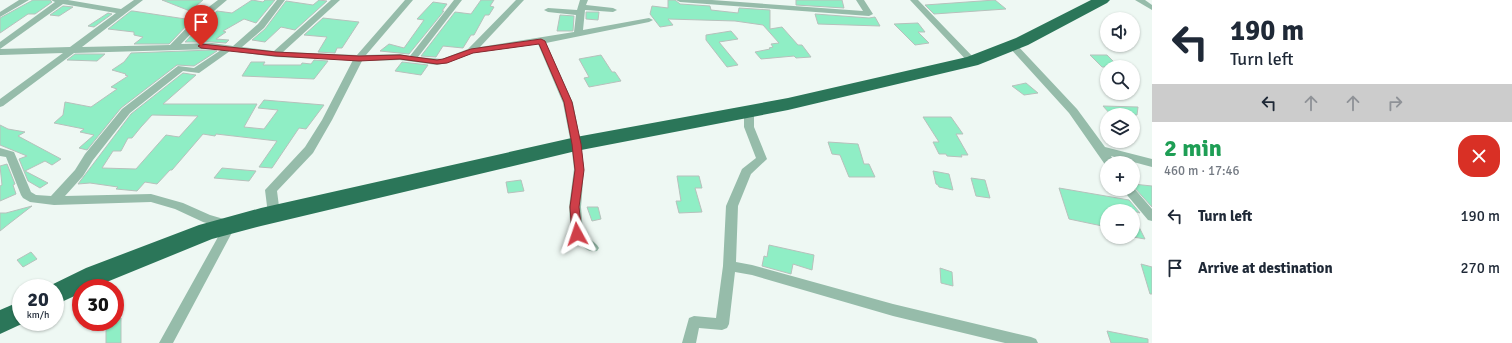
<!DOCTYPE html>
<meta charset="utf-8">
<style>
:root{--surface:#fff;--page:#f2f2f3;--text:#1f2937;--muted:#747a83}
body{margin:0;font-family:Signika,sans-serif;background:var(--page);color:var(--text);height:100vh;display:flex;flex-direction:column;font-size:15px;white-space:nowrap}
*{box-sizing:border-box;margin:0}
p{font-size:13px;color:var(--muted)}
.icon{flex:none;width:22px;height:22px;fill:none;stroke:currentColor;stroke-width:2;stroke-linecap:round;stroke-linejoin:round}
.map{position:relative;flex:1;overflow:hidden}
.side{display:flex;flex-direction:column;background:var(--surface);width:360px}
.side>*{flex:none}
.top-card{background:#fff;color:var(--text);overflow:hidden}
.controls{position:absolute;left:1100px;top:12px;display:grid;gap:8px}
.controls a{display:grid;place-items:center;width:40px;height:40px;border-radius:50%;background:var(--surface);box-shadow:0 1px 3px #0004;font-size:20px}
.speed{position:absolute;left:12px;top:279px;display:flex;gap:8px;font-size:20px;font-weight:700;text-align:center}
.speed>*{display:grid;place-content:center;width:52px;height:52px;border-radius:50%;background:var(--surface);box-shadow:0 1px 3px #0004;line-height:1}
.speed small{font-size:10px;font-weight:400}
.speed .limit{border:6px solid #d22;background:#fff;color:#111}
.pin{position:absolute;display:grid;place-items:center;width:34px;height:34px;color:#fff;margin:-41px -17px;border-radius:50% 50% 50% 0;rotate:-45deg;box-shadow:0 0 4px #0007}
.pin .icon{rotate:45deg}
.me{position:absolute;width:44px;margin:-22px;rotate:355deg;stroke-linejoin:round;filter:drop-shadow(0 0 3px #0008)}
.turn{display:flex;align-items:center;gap:14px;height:84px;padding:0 12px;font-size:18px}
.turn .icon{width:52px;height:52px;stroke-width:2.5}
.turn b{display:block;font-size:28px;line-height:34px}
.lanes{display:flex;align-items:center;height:38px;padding:0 12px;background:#0003;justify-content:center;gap:20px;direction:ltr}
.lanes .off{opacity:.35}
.round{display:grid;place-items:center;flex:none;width:42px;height:42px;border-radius:16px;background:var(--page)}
.summary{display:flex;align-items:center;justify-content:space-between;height:68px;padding:0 12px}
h1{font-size:24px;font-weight:700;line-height:30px;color:#1e9e55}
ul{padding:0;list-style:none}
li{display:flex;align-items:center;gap:12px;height:52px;padding:0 12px}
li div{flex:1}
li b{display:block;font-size:15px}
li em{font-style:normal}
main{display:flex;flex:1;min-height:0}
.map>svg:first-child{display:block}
.building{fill:#8feec5;stroke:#b7c1bc;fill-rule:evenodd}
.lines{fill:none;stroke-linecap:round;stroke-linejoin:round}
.street{fill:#96bcaa;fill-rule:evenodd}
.highway{fill:#2b7659;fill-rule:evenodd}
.route{fill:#cf3f49;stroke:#87292f}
</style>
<main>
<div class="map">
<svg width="1152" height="343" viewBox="0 0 1152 343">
<rect width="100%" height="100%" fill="#eef8f3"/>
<g class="building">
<polygon points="33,0 50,0 52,2 35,14 28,14 0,33 0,18"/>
<polygon points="162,0 203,0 190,11"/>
<polygon points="252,0 263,2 265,0 275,0 256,23 244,19 223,31 226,32 216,39 229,40 226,43 212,42 185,42 204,22 208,23 210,17 217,11 232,13"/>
<polygon points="319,0 327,1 295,30 281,27 265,42 252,40 265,29 286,1 313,5"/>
<polygon points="481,0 494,0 490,6 494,7 489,15 485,15 474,35 471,35 463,48 443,46 436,57 421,56 455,12 471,14"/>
<polygon points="668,0 675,0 680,4 710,6 711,10 738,13 739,8 770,10 770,29 782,27 798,45 802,45 811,57 796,58 794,56 761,59 755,52 770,49 769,48 773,47 771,44 779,43 763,25 735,21 668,19 673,25 660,27 650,14 652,6 668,8"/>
<polygon points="796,0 842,0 844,8 796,5"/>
<polygon points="995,0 1006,9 934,14 925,5"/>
<polygon points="433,2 447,4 442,11 444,11 409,54 380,51 389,44 404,48 424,20 417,19"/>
<polygon points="63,6 73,7 59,16 50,15"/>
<polygon points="131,11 133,11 192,20 169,44 134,44 143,37 134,35 134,32 108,29"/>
<polygon points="586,12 599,12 598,20 586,19"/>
<polygon points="108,13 112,14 94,27 88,26"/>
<polygon points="815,14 869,18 875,17 880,26 818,24"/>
<polygon points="560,15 574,16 573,31 557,31"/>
<polygon points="323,18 359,22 342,48 337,48 335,53 318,52 327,37 304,35"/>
<polygon points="918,23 925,32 918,32 929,43 915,45 894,24"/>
<polygon points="731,31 738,39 719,42 738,65 727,67 706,40 706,35"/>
<polygon points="212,50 217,51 194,66 177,65 121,108 87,150 79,148 94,135 80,132 84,129 54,123 63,115 65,102 91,107 117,89 111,87 128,76 125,75 126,74 112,70 124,62 131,53"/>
<polygon points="75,54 105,54 97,61 67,60"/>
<polygon points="601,55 612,72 615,72 621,81 589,87 584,78 589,77 579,59"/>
<polygon points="1090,55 1107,55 1119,67 1102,67"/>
<polygon points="314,60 328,61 314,79 242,76 251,62 265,62 263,65 301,65 302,63 311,64"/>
<polygon points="402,62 428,65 421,75 395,71"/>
<path d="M183,73L196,75L163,104H257L244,127L264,129L278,110L258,108L264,100L324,105L306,129L299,128L272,168L259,167L277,141L216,134L215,136L203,134L172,170H170L157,184L145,182L137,191L116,189L118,187L90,183L78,184L131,114ZM152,115L198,116L179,137L166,135L136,169L102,168L113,151H121L128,138H132L141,127Z"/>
<polygon points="1026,83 1038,93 1024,95 1012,86"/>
<polygon points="1103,106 1138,107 1137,115 1111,115"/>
<polygon points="923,117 951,117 963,134 956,134 968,155 961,155 962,157 947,156 946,154 939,154 933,142 939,142"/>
<polygon points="0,125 8,129 25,132 18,136 61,159 52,165 45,161 25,171 48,183 40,188 28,181 19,159 27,156 0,145"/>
<polygon points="828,142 858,144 864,164 869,164 875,177 849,177 840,155 832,154"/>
<polygon points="7,164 15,184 13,185 16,194 0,201 0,186 2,185 0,166"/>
<polygon points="222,168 256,171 249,181 214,178"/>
<polygon points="933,171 949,174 953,190 939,187 938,185 936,184"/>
<polygon points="677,176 699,176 702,188 695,188 702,212 679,213 676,201 681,201"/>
<polygon points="971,178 985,180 990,198 976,196"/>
<polygon points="521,180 524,191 508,193 506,182"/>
<polygon points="1133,184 1152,186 1152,207 1133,186"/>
<polygon points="1059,188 1129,200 1140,213 1133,211 1107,211 1107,227 1069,219"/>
<polygon points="32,206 10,223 0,231 0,213 6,213"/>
<polygon points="587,207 598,207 601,219 592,221"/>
<polygon points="1133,215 1145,239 1133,237"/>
<polygon points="769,245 814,255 812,270 793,264 791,274 762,266 764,256 767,257"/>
<polygon points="31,252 37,259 23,267 17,260"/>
<polygon points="1141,264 1152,267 1152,294 1150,294"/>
<polygon points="940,268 952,272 953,286 941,283"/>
<polygon points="121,318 121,343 106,343 106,324 115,322 115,321"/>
<polygon points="1107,331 1148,339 1148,343 1111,343"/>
</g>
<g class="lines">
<g class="street">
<polygon points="19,0 29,0 0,17 0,12"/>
<path d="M51,0H68L121,9L134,0H143L82,47L170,45L202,12L218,0H227L208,16L181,44L212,43L233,46L258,24L277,0H285L264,28L242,47L274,51L331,0H340L283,52L357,55L405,0H413L366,55L400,54L410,56L454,0H462L418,57L442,59L468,49L516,0H524L480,47L574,32L576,15L548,12L544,10L548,8L577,10L580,0H588L586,5L613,8L617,10L613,12L585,10L583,30L649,18L653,20L649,22L546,43L573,103L581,144L584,169L581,207L583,232L597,245L599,248L597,251C588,254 575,242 571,234L569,207L574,169L571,144L563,103L538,44L473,53L447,63L437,65L400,60L362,61L332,120L313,153L277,191L280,214L278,217L274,218L270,217L268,214L265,190L305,147L322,120L353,60L276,57L230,51L199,73L183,71L130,113L93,160L83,176L65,196L151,194L183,203L210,215L234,222L236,225L173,343H159L223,228L203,222L175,209L151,202L54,205L30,202L23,198L21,195L6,157L0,156V148L14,152L31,192L36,195L51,196L75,170L85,154L122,109L178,66L194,68L221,50L212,49L74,53L3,106L0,107V99L63,53L0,55V49L70,47L116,13L63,4L0,49V42L55,2Z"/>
<polygon points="676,0 712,0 863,11 856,0 864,0 873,14 869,16 680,2"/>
<polygon points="910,0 918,0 975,59 977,61 975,63 969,63"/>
<polygon points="1135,0 1145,0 1152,5 1152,10"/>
<polygon points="1012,42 1015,43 1077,109 1105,147 1152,159 1152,167 1111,156 1115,163 1107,163 1106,166 1069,113 1009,47 1008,45 1009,43"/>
<polygon points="749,108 754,111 754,127 767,159 751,174 738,206 736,262 752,265 893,304 1031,337 1036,339 1038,343 1005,343 893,316 752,275 735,272 729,324 727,328 722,330 699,328 696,343 682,343 689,318 694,316 716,318 723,266 726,206 742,169 756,158 744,127 744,111"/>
<polygon points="1133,187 1152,209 1152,221 1148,220 1122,189 1133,189"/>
</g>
<g class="highway">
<polygon points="1091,0 1110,0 1107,3 1028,45 978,65 788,110 576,151 261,226 212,239 92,288 81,288 81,293 55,305 55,288 45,288 86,268 199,225 261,208 576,137 788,98 967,57 1016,38"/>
<polygon points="21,301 21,322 26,322 0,334 0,310"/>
</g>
</g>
<polygon class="route" points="541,39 545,41 572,102 581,144 584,170 579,207 582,234 581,236 573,236 572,234 570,207 575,170 572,144 564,102 539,44 473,53 447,63 437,64 400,59 359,61 276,56 201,48 198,46 201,44 276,52 359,56 400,55 437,60 443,59 471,49"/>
</svg>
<div class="controls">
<a><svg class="icon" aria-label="sound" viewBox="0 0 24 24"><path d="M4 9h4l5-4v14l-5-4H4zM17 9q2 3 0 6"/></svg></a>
<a><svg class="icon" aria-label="search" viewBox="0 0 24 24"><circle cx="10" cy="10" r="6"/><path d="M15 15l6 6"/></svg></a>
<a><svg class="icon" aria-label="layers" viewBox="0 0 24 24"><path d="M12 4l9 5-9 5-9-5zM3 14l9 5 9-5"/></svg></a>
<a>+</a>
<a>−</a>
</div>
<div class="speed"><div>20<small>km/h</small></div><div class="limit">30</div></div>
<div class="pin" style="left:201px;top:46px;background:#d93025"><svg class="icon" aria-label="arrive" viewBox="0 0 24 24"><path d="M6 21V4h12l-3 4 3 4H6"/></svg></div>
<svg class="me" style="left:577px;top:234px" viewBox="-20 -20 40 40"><path d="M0-17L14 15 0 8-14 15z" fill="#cf3f49" stroke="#fff" stroke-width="4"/></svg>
</div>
<section class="side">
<div class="top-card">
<div class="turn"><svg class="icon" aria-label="left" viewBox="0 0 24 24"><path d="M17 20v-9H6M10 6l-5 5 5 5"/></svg><div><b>190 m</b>Turn left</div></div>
<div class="lanes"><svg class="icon" aria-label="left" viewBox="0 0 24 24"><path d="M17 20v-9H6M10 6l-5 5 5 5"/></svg><svg class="icon off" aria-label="ahead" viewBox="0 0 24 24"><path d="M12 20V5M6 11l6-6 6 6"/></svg><svg class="icon off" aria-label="ahead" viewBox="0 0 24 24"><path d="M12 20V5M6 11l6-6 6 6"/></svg><svg class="icon off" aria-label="right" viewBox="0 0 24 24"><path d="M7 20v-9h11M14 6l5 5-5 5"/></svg></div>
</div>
<div class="summary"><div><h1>2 min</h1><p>460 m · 17:46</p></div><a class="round" style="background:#d93025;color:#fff"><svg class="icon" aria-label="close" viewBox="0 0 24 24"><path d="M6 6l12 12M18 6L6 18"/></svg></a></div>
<ul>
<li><svg class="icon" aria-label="left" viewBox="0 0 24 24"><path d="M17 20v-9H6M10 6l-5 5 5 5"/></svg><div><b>Turn left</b></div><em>190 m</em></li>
<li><svg class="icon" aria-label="arrive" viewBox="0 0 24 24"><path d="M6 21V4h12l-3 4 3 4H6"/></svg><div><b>Arrive at destination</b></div><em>270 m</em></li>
</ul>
</section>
</main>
